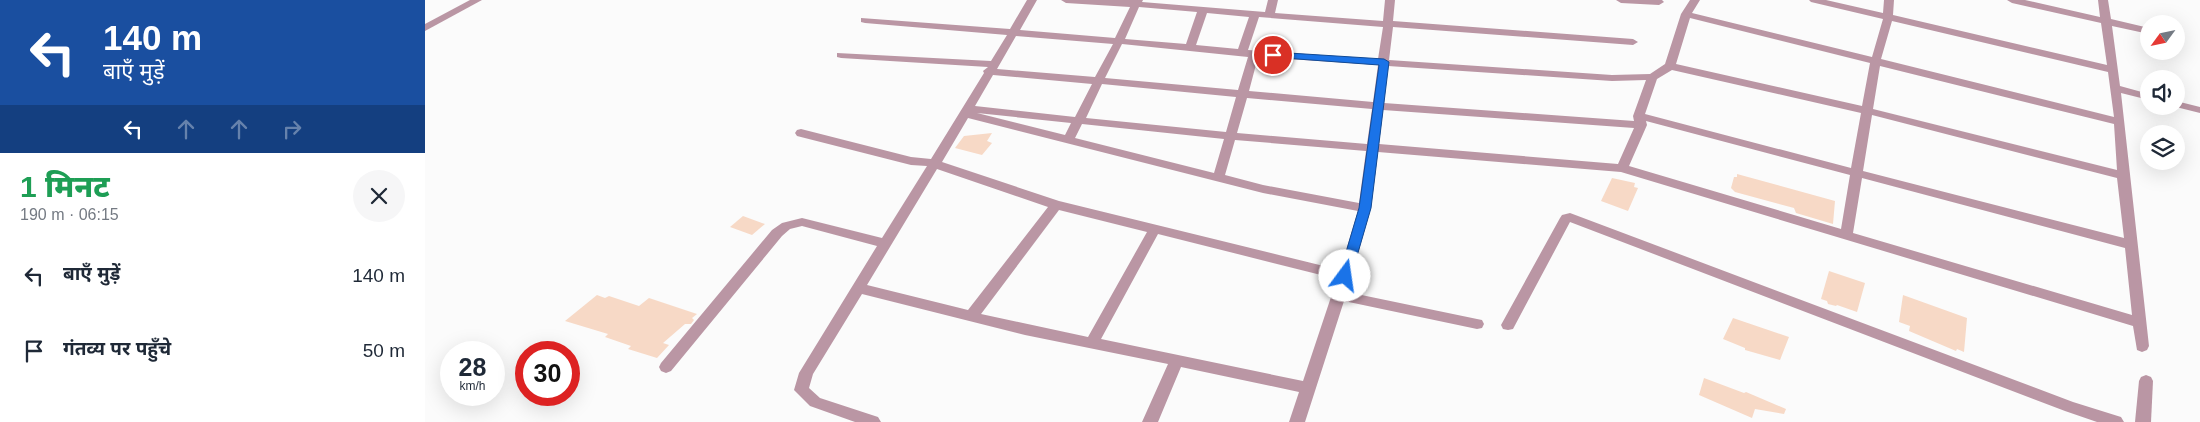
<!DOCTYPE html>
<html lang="hi">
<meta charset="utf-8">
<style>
:root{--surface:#fff;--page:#f6f6f7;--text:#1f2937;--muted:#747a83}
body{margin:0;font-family:Arial,"Noto Sans Devanagari",sans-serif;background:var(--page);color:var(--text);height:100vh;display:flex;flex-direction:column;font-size:19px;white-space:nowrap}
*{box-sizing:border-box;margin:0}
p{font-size:16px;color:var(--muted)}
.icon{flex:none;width:28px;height:28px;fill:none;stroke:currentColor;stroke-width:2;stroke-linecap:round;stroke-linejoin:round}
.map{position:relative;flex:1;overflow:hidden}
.drawer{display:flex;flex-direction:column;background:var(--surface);width:425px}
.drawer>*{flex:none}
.top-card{background:#1a4fa0;color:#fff;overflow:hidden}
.needle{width:32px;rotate:237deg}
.tools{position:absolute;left:1715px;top:15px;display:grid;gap:10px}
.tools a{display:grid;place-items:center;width:45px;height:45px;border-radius:50%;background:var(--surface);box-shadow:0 5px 20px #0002;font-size:25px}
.speed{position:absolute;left:15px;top:341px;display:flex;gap:10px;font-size:25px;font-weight:700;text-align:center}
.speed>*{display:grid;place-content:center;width:65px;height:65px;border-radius:50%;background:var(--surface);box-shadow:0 5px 20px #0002;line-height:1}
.speed small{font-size:12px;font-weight:400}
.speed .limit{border:8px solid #d22;background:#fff;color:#111}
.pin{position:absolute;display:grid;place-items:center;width:42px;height:42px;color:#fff;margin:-21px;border:2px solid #fff;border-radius:50%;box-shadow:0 1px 5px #0007}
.me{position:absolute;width:55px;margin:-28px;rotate:14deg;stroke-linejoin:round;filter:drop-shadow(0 0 4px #0008)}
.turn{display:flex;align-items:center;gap:18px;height:105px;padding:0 20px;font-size:22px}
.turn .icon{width:65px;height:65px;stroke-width:2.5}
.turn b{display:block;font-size:35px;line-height:42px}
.lanes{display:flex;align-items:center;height:48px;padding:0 20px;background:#0003;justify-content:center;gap:25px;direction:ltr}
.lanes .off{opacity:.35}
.round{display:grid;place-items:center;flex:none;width:52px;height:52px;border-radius:26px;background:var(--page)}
.summary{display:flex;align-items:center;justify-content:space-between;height:85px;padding:0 20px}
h1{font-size:30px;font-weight:800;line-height:38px;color:#1e9e55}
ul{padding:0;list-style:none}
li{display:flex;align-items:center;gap:15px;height:75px;padding:0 20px}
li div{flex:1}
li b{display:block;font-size:19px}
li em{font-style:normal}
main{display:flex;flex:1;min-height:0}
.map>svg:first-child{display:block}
.building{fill:#f7d9c6}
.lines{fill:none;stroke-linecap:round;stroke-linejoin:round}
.minor{fill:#ba96a4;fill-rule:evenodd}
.route{fill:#1a73e8;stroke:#114b97}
</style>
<main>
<section class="drawer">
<div class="top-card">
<div class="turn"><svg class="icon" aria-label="left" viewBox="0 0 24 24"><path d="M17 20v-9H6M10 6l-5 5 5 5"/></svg><div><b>140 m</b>बाएँ मुड़ें</div></div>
<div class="lanes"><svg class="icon" aria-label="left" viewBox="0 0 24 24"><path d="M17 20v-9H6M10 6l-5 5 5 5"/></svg><svg class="icon off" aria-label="ahead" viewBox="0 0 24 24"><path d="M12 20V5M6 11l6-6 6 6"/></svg><svg class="icon off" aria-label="ahead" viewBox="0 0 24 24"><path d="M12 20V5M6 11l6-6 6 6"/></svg><svg class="icon off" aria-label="right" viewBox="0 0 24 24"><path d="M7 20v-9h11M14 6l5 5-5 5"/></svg></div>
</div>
<div class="summary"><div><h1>1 मिनट</h1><p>190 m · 06:15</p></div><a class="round"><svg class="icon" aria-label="close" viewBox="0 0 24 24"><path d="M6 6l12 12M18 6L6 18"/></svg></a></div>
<ul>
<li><svg class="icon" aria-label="left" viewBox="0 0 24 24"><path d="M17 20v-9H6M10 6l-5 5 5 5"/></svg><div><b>बाएँ मुड़ें</b></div><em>140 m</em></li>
<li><svg class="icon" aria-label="arrive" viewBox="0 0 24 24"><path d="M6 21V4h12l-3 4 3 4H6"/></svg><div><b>गंतव्य पर पहुँचे</b></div><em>50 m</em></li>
</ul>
</section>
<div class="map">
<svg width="1775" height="422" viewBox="0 0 1775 422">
<rect width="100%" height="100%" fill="#fbfbfb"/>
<g class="building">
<polygon points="567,133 562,141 567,143 557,155 530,148 539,136"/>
<polygon points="1312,174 1410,201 1408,224 1371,213 1369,208 1310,192 1306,188 1309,177 1312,177"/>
<polygon points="1187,178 1210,183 1209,187 1213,188 1203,211 1176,201"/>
<polygon points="318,216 340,224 327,235 305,227"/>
<polygon points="1404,271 1440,283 1432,312 1412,305 1411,306 1403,304 1402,301 1396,299"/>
<polygon points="172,295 180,298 184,296 214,306 224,298 272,314 267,318 269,320 266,324 260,324 238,343 244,345 232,358 203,349 206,346 180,337 183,334 140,321"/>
<polygon points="1478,295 1542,318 1539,352 1532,349 1531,351 1484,331 1485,326 1474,322"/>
<polygon points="1308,318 1364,337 1355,360 1320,350 1320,348 1298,339"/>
<polygon points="1279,378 1319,393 1321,392 1361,409 1359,414 1330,409 1327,418 1274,395"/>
</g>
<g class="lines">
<g class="minor">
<polygon points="45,0 57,0 0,31 0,24"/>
<path d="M602,0H612L595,30L690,38L705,7L641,3L636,0H718L717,2L840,12L843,0H853L850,13L958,21L960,0H970L968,21L1208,39L1213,42L1208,45L968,27L964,60L1187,75L1225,74L1240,64L1256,14L1265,0H1275L1267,13L1447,57L1458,19L1386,2L1384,0H1401L1458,13L1459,0H1469L1468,15L1682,65L1676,23L1587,3L1582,0H1600L1675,17L1673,0H1683L1686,19L1724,28V34L1687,26L1695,86L1724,94V100L1696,93L1724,346L1722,350L1717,352L1712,350L1708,326L1196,172L953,152L946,208L922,292L1052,319L1057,320L1059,324L1057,328L1052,329L919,301L880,422H864L874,392L756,367L733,422H717L743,364L600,335L437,294L388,374L384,388L395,398L453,417L456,422H430L385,406L369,390L374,373L452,246L377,226L365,229L357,236L246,371L241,373L236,371L234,367L236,363L347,230L357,223L377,218L457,238L502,166L486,165L372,136L370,133L372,130L376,129L486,157L506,159L559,73L558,71L563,67L416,58L412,57V53L566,61L582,35L440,23L436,22V18L585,29ZM714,7L772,12L761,44L700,39ZM782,13L824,17L813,49L771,45ZM834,17L958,27L953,59L823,50ZM1265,18L1445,63L1437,106L1251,64ZM1467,21L1683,72L1689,117L1456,59ZM591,36L688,44L670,77L572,69ZM697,44L823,57L813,90L680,78ZM833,57L953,65L948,102L824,91ZM963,66L1187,81L1221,80L1208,116L1209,121L959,103ZM1455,66L1689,124L1692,170L1448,109ZM1247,70L1436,113L1426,168L1220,114L1232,79ZM568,75L667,84L650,117L550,106ZM677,84L811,97L801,132L661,118ZM822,98L947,109L942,144L812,133ZM958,110L1209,128L1193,164L954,144ZM552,113L646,123L640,135ZM1447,115L1692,178L1699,238L1438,171ZM543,118L838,193L933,211L915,270L634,201L517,162ZM1221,121L1425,175L1416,229L1204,166L1222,125ZM657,124L799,139L789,173L650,138ZM810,140L941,151L934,203L838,185L800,175ZM512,169L623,207L543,310L442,285ZM1437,178L1700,248L1707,315L1428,233ZM634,210L722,232L663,337L556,314ZM733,234L912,279L878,381L676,339Z"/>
<polygon points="1191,0 1237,0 1239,2 1234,5 1196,3"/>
<polygon points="1751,101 1775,107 1775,113 1747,106 1751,106"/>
<polygon points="1145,213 1648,402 1696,417 1699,422 1672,422 1640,411 1145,222 1088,329 1083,330 1078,329 1076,325 1135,218 1137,215"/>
<polygon points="1721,375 1726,377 1728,381 1726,422 1710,422 1714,381 1716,377"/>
</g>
</g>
<polygon class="route" points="848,52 959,59 964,62 946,208 925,280 920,281 914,276 934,208 954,65 845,57 845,53"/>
</svg>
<div class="tools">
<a><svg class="needle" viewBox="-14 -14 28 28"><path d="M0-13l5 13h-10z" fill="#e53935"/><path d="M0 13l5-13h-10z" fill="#747a83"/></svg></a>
<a><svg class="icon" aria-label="sound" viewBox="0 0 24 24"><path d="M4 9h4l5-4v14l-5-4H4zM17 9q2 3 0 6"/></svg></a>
<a><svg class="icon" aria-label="layers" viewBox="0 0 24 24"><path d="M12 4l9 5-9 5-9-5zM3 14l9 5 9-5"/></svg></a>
</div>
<div class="speed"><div>28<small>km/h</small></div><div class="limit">30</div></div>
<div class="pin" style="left:848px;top:55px;background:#d93025"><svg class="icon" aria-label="arrive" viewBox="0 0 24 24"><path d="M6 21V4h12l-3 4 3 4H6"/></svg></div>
<svg class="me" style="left:920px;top:276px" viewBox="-20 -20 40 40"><circle r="19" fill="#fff"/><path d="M0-13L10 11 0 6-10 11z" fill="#1a73e8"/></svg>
</div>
</main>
